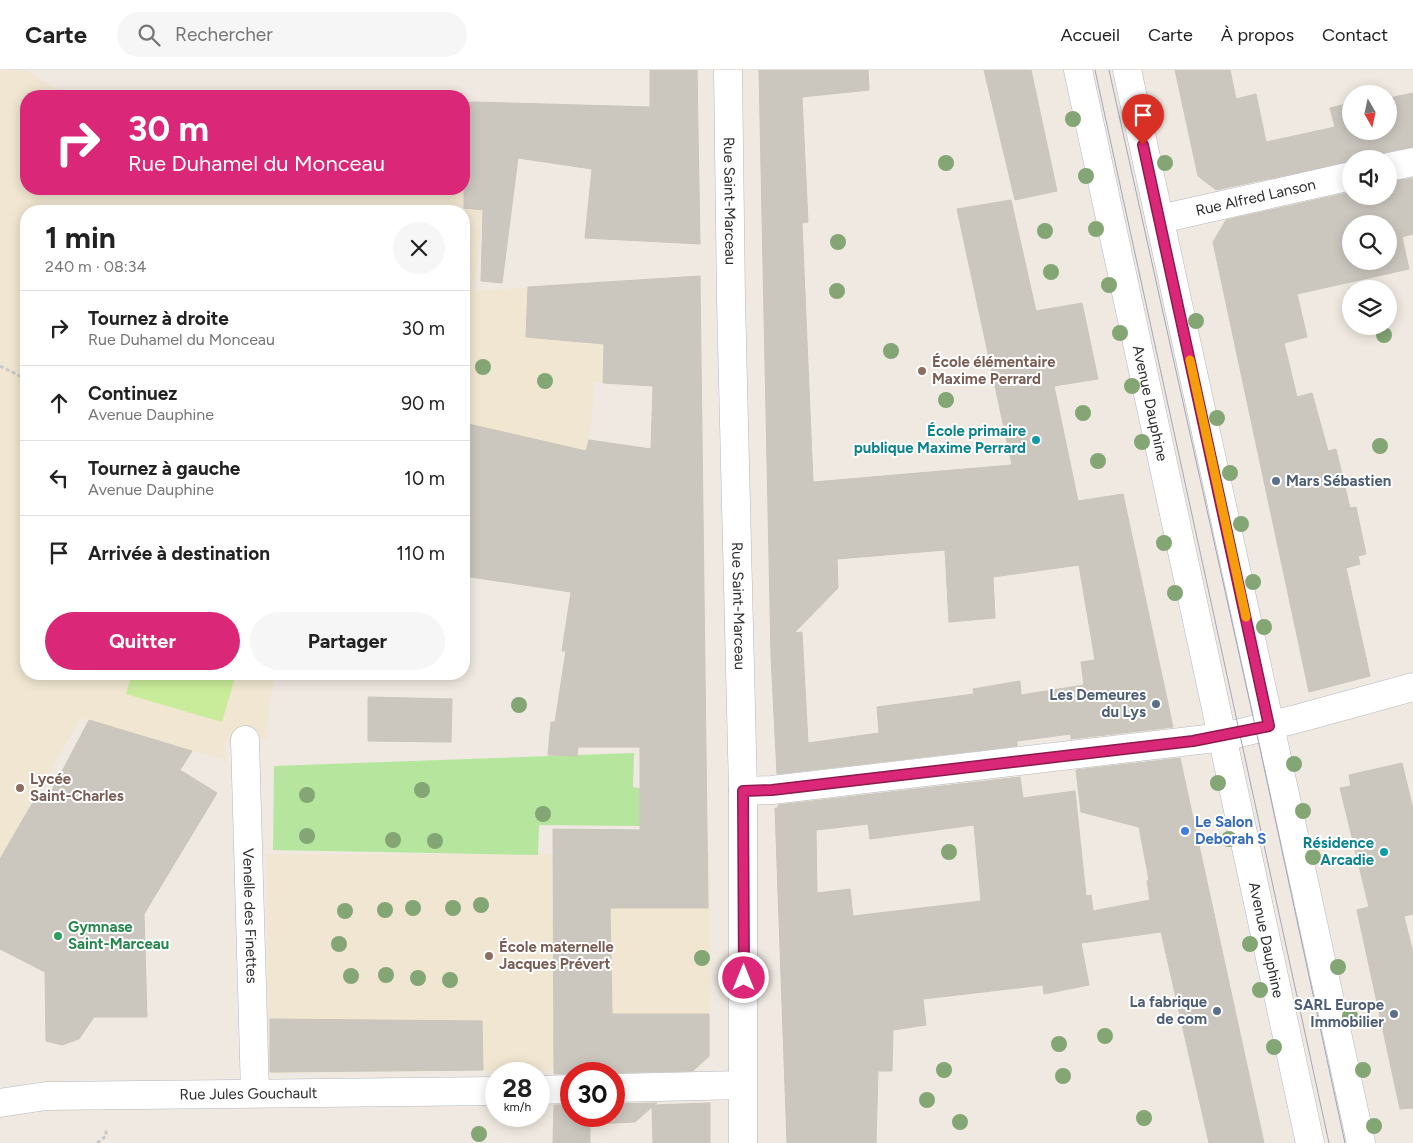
<!DOCTYPE html>
<html lang="fr">
<meta charset="utf-8">
<style>
:root{--surface:#fff;--page:#f6f6f6;--text:#222;--muted:#767676;--line:#e0e0e0;--accent:#db2777}
body{margin:0;font-family:Figtree,sans-serif;background:var(--page);color:var(--text);height:100vh;display:flex;flex-direction:column;font-size:19px;white-space:nowrap}
*{box-sizing:border-box;margin:0}
p{font-size:16px;color:var(--muted)}
.icon{flex:none;width:28px;height:28px;fill:none;stroke:currentColor;stroke-width:2;stroke-linecap:round;stroke-linejoin:round}
.map{position:relative;flex:1;overflow:hidden}
.sheet{position:absolute;left:20px;top:135px;width:450px;height:475px;display:flex;flex-direction:column;background:var(--surface);border-radius:20px;box-shadow:0 2px 12px #0003}
.sheet>*{flex:none}
.banner{position:absolute;left:20px;top:20px;width:450px;height:105px;border-radius:20px;box-shadow:0 2px 12px #0003;background:#db2777;color:#fff;overflow:hidden}
.needle{width:32px;rotate:171deg}
.fabs{position:absolute;left:1342px;top:15px;display:grid;gap:10px}
.fabs a{display:grid;place-items:center;width:55px;height:55px;border-radius:50%;background:var(--surface);box-shadow:0 2px 12px #0003;font-size:25px}
.speed{position:absolute;left:485px;top:992px;display:flex;gap:10px;font-size:25px;font-weight:700;text-align:center}
.speed>*{display:grid;place-content:center;width:65px;height:65px;border-radius:50%;background:var(--surface);box-shadow:0 2px 12px #0003;line-height:1}
.speed small{font-size:12px;font-weight:400}
.speed .limit{border:8px solid #d22;background:#fff;color:#111}
.pin{position:absolute;display:grid;place-items:center;width:42px;height:42px;color:#fff;margin:-51px -21px;border-radius:50% 50% 50% 0;rotate:-45deg;box-shadow:0 0 5px #0007}
.pin .icon{rotate:45deg}
.me{position:absolute;width:55px;margin:-28px;rotate:0deg;stroke-linejoin:round;filter:drop-shadow(0 0 4px #0008)}
.turn{display:flex;align-items:center;gap:18px;height:105px;padding:0 25px;font-size:22px}
.turn .icon{width:65px;height:65px;stroke-width:2.5}
.turn b{display:block;font-size:35px;line-height:42px}
.round{display:grid;place-items:center;flex:none;width:52px;height:52px;border-radius:26px;background:var(--page)}
.overview{display:flex;align-items:center;justify-content:space-between;height:85px;padding:0 25px}
h1{font-size:30px;font-weight:700;line-height:38px}
.button{display:flex;gap:10px;margin-top:auto;padding:10px 25px}
.button a{flex:1;height:58px;border-radius:30px;background:var(--accent);color:#fff;font-size:20px;font-weight:700;line-height:58px;text-align:center}
.button a+a{background:var(--page);color:var(--text)}
ul{padding:0;list-style:none}
li{display:flex;align-items:center;gap:15px;height:75px;padding:0 25px;border-top:1px solid var(--line)}
li div{flex:1}
li b{display:block;font-size:19px}
li em{font-style:normal}
header{display:flex;align-items:center;gap:30px;box-sizing:border-box;height:70px;padding:0 25px;background:var(--surface);border-bottom:1px solid var(--line)}
header strong{font-size:24px}
nav{display:flex;gap:28px;margin-inline-start:auto;font-size:18px}
.search{width:350px;height:45px;background:var(--page);display:flex;align-items:center;gap:12px;box-sizing:border-box;padding:0 18px;border-radius:28px;color:var(--muted);font-size:19px}
.map>svg:first-child{display:block}
.education{fill:#f0e6d1}
.green{fill:#b6e59e}
.pitch{fill:#c9ec9a}
.building{fill:#cbc7bf;stroke:#cbc5ba;fill-rule:evenodd}
.lines{fill:none;stroke-linecap:round;stroke-linejoin:round}
.minor-casing{stroke:#b4b7c1;stroke-width:29}
.secondary-casing{stroke:#b4b7c1;stroke-width:29}
.path{stroke:#c9c9c9;stroke-width:3;stroke-dasharray:4 2.5;stroke-linecap:butt}
.minor{stroke:#fff;stroke-width:28}
.secondary{stroke:#fff;stroke-width:28}
.tram{stroke:#a3a6b8;stroke-width:1}
.tree{fill:#84a574}
.route-casing{stroke:#8e194d;stroke-width:12}
.route{stroke:#db2777;stroke-width:9}
.slow{stroke:#f59e0b;stroke-width:9}
.education-dot{fill:#8d6e63;stroke:#fff;stroke-width:2}
.culture-dot{fill:#0f9aa8;stroke:#fff;stroke-width:2}
.service-dot{fill:#5c6f8a;stroke:#fff;stroke-width:2}
.shop-dot{fill:#3f7fe0;stroke:#fff;stroke-width:2}
.leisure-dot{fill:#2e9e5b;stroke:#fff;stroke-width:2}
.labels{text-anchor:middle;dominant-baseline:central;stroke-width:4;stroke-linejoin:round;paint-order:stroke}
.street-label{font-size:15px;fill:#2e2e2e;stroke:#fff}
.education-label{font-size:15px;font-weight:bold;fill:#785e54;stroke:#fff;text-anchor:start}
.culture-label{font-size:15px;font-weight:bold;fill:#0d838f;stroke:#fff;text-anchor:end}
.service-label{font-size:15px;font-weight:bold;fill:#4e5e75;stroke:#fff;text-anchor:end}
.shop-label{font-size:15px;font-weight:bold;fill:#366cbe;stroke:#fff;text-anchor:start}
.leisure-label{font-size:15px;font-weight:bold;fill:#27864d;stroke:#fff;text-anchor:start}
</style>
<header>
<strong>Carte</strong>
<div class="search"><svg class="icon" aria-label="search" viewBox="0 0 24 24"><circle cx="10" cy="10" r="6"/><path d="M15 15l6 6"/></svg>Rechercher</div>
<nav><a>Accueil</a><a>Carte</a><a>À propos</a><a>Contact</a></nav>
</header>
<div class="map">
<svg width="1413" height="1073" viewBox="0 0 1413 1073">
<rect width="100%" height="100%" fill="#efe9e1"/>
<g class="education">
<polygon points="0,0 25,0 68,26 26,26 26,119 464,119 464,84 488,86 475,221 553,216 549,270 602,275 602,312 594,312 592,349 566,521 464,506 464,141 26,141 26,604 276,604 270,630 267,668 224,673 226,690 81,648 0,788"/>
<polygon points="266,784 710,784 710,987 697,998 269,1003"/>
</g>
<polygon class="green" points="634,683 633,717 643,719 642,756 539,755 538,785 273,780 274,696"/>
<polygon class="pitch" points="132,604 236,604 222,652 126,624"/>
<g class="building">
<polygon points="650,0 697,0 700,174 585,168 592,99 518,88 502,213 481,211 483,140 464,138 464,33 475,32 650,37"/>
<path d="M759,0H868L869,20L802,27L808,152L802,153L813,412L1012,395L957,139L1011,130L1036,241L1082,233L1098,309L1054,316L1078,431L1123,424L1173,657L1071,669V664L1017,671V676L777,704L771,586ZM945,480L949,552L995,548L993,507L1079,495L1095,590L1081,592L1084,615L1021,625L1020,611L973,619L974,624L877,637L879,663L808,673L802,562L794,563L838,518L837,489Z"/>
<polygon points="984,0 1031,0 1057,121 1015,130"/>
<polygon points="1175,0 1230,0 1236,29 1256,24 1266,72 1335,57 1330,38 1351,33 1351,61 1389,61 1389,28 1413,23 1413,77 1386,82 1376,89 1351,89 1351,91 1216,120 1198,106"/>
<path d="M1413,108V164L1402,167L1409,199L1297,224L1307,267L1284,273L1297,327L1312,323L1328,381L1336,379L1350,438L1356,437L1366,484L1358,486L1360,494L1346,498L1370,606L1309,622L1213,172L1226,150L1351,122V126H1389V112ZM1351,154H1389V191H1351Z"/>
<polygon points="700,206 708,838 610,838 612,944 709,944 709,986 693,1001 554,1004 553,759 640,760 640,677 578,677 577,686 548,685 551,652 555,652 566,581 562,581 571,522 464,506 464,353 586,381 589,370 651,379 653,316 603,313 604,274 526,267 528,217"/>
<polygon points="368,627 452,629 451,672 368,671"/>
<polygon points="89,650 192,681 180,700 217,723 144,844 147,947 94,947 79,969 62,975 46,971 45,902 0,879 0,789 36,727 47,730"/>
<path d="M1180,688L1264,1073H1209L1161,862L1081,873L1089,915L1044,924L1043,915L923,929L926,955L893,960L892,1001H878L876,1073H787L775,738H778V735L1020,707L1023,728L1075,721L1086,826L1091,825L1093,841L1150,830L1147,811L1149,810L1139,757L1081,742L1076,700ZM868,754L870,769L974,755L981,831L853,846L850,819L817,823L816,760Z"/>
<polygon points="1402,693 1413,739 1413,844 1404,846 1413,883 1413,1038 1400,1039 1357,840 1369,837 1340,718 1351,716 1349,705"/>
<polygon points="270,949 482,951 483,1000 270,1002"/>
<polygon points="657,1033 654,1035 710,1033 710,1073 653,1073 652,1037 635,1052 590,1054 590,1073 553,1073 554,1035 571,1035 571,1046 614,1046 614,1034"/>
</g>
<g class="lines">
<g class="minor-casing">
<g id="minor">
<path id="s1" d="M728,0L731,230L743,721V1073"/>
<polyline points="1389,97 1413,92"/>
<path id="s2" d="M1160,149L1351,106"/>
<path id="s3" d="M245,670L255,1023"/>
<polyline points="743,721 772,720 1224,667 1300,648 1413,617"/>
<polyline points="614,1018 742,1015"/>
<polyline points="539,1020 571,1019"/>
<path id="s4" d="M0,1033L46,1026L496,1021"/>
</g>
</g>
<g class="secondary-casing">
<g id="secondary">
<path id="s5" d="M1078,0L1310,1073"/>
<polyline points="1127,0 1361,1073"/>
</g>
</g>
<g class="path">
<polyline points="0,296 26,309"/>
<polyline points="97,1073 106,1066 106,1058"/>
</g>
<use href="#minor" class="minor"/>
<use href="#secondary" class="secondary"/>
<g class="tram">
<polyline points="1095,0 1329,1073"/>
<polyline points="1109,0 1256,660 1345,1073"/>
</g>
</g>
<g class="tree">
<circle cx="1154" cy="38" r="8"/>
<circle cx="1073" cy="49" r="8"/>
<circle cx="946" cy="93" r="8"/>
<circle cx="1165" cy="93" r="8"/>
<circle cx="1086" cy="106" r="8"/>
<circle cx="1096" cy="159" r="8"/>
<circle cx="1045" cy="161" r="8"/>
<circle cx="838" cy="172" r="8"/>
<circle cx="1051" cy="202" r="8"/>
<circle cx="1109" cy="215" r="8"/>
<circle cx="837" cy="221" r="8"/>
<circle cx="1196" cy="251" r="8"/>
<circle cx="1120" cy="263" r="8"/>
<circle cx="1384" cy="265" r="8"/>
<circle cx="891" cy="281" r="8"/>
<circle cx="483" cy="297" r="8"/>
<circle cx="545" cy="311" r="8"/>
<circle cx="1132" cy="316" r="8"/>
<circle cx="946" cy="330" r="8"/>
<circle cx="1083" cy="343" r="8"/>
<circle cx="1217" cy="348" r="8"/>
<circle cx="1142" cy="372" r="8"/>
<circle cx="1380" cy="376" r="8"/>
<circle cx="1098" cy="391" r="8"/>
<circle cx="1230" cy="403" r="8"/>
<circle cx="1241" cy="454" r="8"/>
<circle cx="1164" cy="473" r="8"/>
<circle cx="1253" cy="512" r="8"/>
<circle cx="1175" cy="523" r="8"/>
<circle cx="1264" cy="557" r="8"/>
<circle cx="519" cy="635" r="8"/>
<circle cx="1294" cy="694" r="8"/>
<circle cx="1218" cy="713" r="8"/>
<circle cx="422" cy="720" r="8"/>
<circle cx="307" cy="725" r="8"/>
<circle cx="1303" cy="741" r="8"/>
<circle cx="543" cy="744" r="8"/>
<circle cx="307" cy="766" r="8"/>
<circle cx="1229" cy="769" r="8"/>
<circle cx="393" cy="770" r="8"/>
<circle cx="435" cy="771" r="8"/>
<circle cx="949" cy="782" r="8"/>
<circle cx="1313" cy="787" r="8"/>
<circle cx="481" cy="835" r="8"/>
<circle cx="413" cy="838" r="8"/>
<circle cx="453" cy="838" r="8"/>
<circle cx="385" cy="840" r="8"/>
<circle cx="345" cy="841" r="8"/>
<circle cx="339" cy="874" r="8"/>
<circle cx="1250" cy="874" r="8"/>
<circle cx="702" cy="888" r="8"/>
<circle cx="1338" cy="897" r="8"/>
<circle cx="386" cy="905" r="8"/>
<circle cx="351" cy="906" r="8"/>
<circle cx="418" cy="908" r="8"/>
<circle cx="450" cy="910" r="8"/>
<circle cx="1260" cy="920" r="8"/>
<circle cx="1350" cy="946" r="8"/>
<circle cx="1105" cy="966" r="8"/>
<circle cx="1059" cy="974" r="8"/>
<circle cx="1274" cy="977" r="8"/>
<circle cx="944" cy="1000" r="8"/>
<circle cx="1363" cy="1000" r="8"/>
<circle cx="1063" cy="1006" r="8"/>
<circle cx="927" cy="1030" r="8"/>
<circle cx="1144" cy="1048" r="8"/>
<circle cx="960" cy="1052" r="8"/>
<circle cx="1374" cy="1056" r="8"/>
<circle cx="479" cy="1064" r="8"/>
</g>
<g class="lines">
<g class="route-casing">
<polyline id="route" points="744,908 743,721 772,720 1193,671 1269,656 1143,75"/>
</g>
<use href="#route" class="route"/>
<polyline class="slow" points="1190,290 1246,547"/>
</g>
<g class="education-dot">
<circle cx="922" cy="301" r="5"/>
<circle cx="20" cy="718" r="5"/>
<circle cx="489" cy="886" r="5"/>
</g>
<g class="culture-dot">
<circle cx="1036" cy="370" r="5"/>
<circle cx="1384" cy="782" r="5"/>
</g>
<g class="service-dot">
<circle cx="1276" cy="411" r="5"/>
<circle cx="1156" cy="634" r="5"/>
<circle cx="1217" cy="941" r="5"/>
<circle cx="1394" cy="944" r="5"/>
</g>
<circle class="shop-dot" cx="1185" cy="761" r="5"/>
<circle class="leisure-dot" cx="58" cy="866" r="5"/>
<g class="labels">
<g class="street-label">
<text stroke="none"><textPath href="#s2" startOffset="98">Rue Alfred Lanson</textPath></text>
<text stroke="none"><textPath href="#s1" startOffset="131">Rue Saint-Marceau</textPath></text>
<text stroke="none"><textPath href="#s5" startOffset="341">Avenue Dauphine</textPath></text>
<text stroke="none"><textPath href="#s1" startOffset="536">Rue Saint-Marceau</textPath></text>
<text stroke="none"><textPath href="#s3" startOffset="176">Venelle des Finettes</textPath></text>
<text stroke="none"><textPath href="#s5" startOffset="890">Avenue Dauphine</textPath></text>
<text stroke="none"><textPath href="#s4" startOffset="249">Rue Jules Gouchault</textPath></text>
</g>
<g class="education-label">
<text x="932" y="292">École élémentaire<tspan x="932" dy="17">Maxime Perrard</tspan></text>
<text x="30" y="709">Lycée<tspan x="30" dy="17">Saint-Charles</tspan></text>
<text x="499" y="877">École maternelle<tspan x="499" dy="17">Jacques Prévert</tspan></text>
</g>
<g class="culture-label">
<text x="1026" y="361">École primaire<tspan x="1026" dy="17">publique Maxime Perrard</tspan></text>
<text x="1374" y="773">Résidence<tspan x="1374" dy="17">Arcadie</tspan></text>
</g>
<g class="service-label">
<text x="1286" y="411" text-anchor="start">Mars Sébastien</text>
<text x="1146" y="625">Les Demeures<tspan x="1146" dy="17">du Lys</tspan></text>
<text x="1207" y="932">La fabrique<tspan x="1207" dy="17">de com</tspan></text>
<text x="1384" y="935">SARL Europe<tspan x="1384" dy="17">Immobilier</tspan></text>
</g>
<g class="shop-label">
<text x="1195" y="752">Le Salon<tspan x="1195" dy="17">Deborah S</tspan></text>
</g>
<g class="leisure-label">
<text x="68" y="857">Gymnase<tspan x="68" dy="17">Saint-Marceau</tspan></text>
</g>
</g>
</svg>
<div class="fabs">
<a><svg class="needle" viewBox="-14 -14 28 28"><path d="M0-13l5 13h-10z" fill="#e53935"/><path d="M0 13l5-13h-10z" fill="#767676"/></svg></a>
<a><svg class="icon" aria-label="sound" viewBox="0 0 24 24"><path d="M4 9h4l5-4v14l-5-4H4zM17 9q2 3 0 6"/></svg></a>
<a><svg class="icon" aria-label="search" viewBox="0 0 24 24"><circle cx="10" cy="10" r="6"/><path d="M15 15l6 6"/></svg></a>
<a><svg class="icon" aria-label="layers" viewBox="0 0 24 24"><path d="M12 4l9 5-9 5-9-5zM3 14l9 5 9-5"/></svg></a>
</div>
<div class="speed"><div>28<small>km/h</small></div><div class="limit">30</div></div>
<div class="pin" style="left:1143px;top:75px;background:#d93025"><svg class="icon" aria-label="arrive" viewBox="0 0 24 24"><path d="M6 21V4h12l-3 4 3 4H6"/></svg></div>
<svg class="me" style="left:744px;top:908px" viewBox="-20 -20 40 40"><circle r="17" fill="#db2777" stroke="#fff" stroke-width="3"/><path d="M0-11L8 9 0 5-8 9z" fill="#fff"/></svg>
<div class="banner">
<div class="turn"><svg class="icon" aria-label="right" viewBox="0 0 24 24"><path d="M7 20v-9h11M14 6l5 5-5 5"/></svg><div><b>30 m</b>Rue Duhamel du Monceau</div></div>
</div>
<section class="sheet">
<div class="overview"><div><h1>1 min</h1><p>240 m · 08:34</p></div><a class="round"><svg class="icon" aria-label="close" viewBox="0 0 24 24"><path d="M6 6l12 12M18 6L6 18"/></svg></a></div>
<ul>
<li><svg class="icon" aria-label="right" viewBox="0 0 24 24"><path d="M7 20v-9h11M14 6l5 5-5 5"/></svg><div><b>Tournez à droite</b><p>Rue Duhamel du Monceau</p></div><em>30 m</em></li>
<li><svg class="icon" aria-label="ahead" viewBox="0 0 24 24"><path d="M12 20V5M6 11l6-6 6 6"/></svg><div><b>Continuez</b><p>Avenue Dauphine</p></div><em>90 m</em></li>
<li><svg class="icon" aria-label="left" viewBox="0 0 24 24"><path d="M17 20v-9H6M10 6l-5 5 5 5"/></svg><div><b>Tournez à gauche</b><p>Avenue Dauphine</p></div><em>10 m</em></li>
<li><svg class="icon" aria-label="arrive" viewBox="0 0 24 24"><path d="M6 21V4h12l-3 4 3 4H6"/></svg><div><b>Arrivée à destination</b></div><em>110 m</em></li>
</ul>
<div class="button"><a>Quitter</a><a>Partager</a></div>
</section>
</div>
